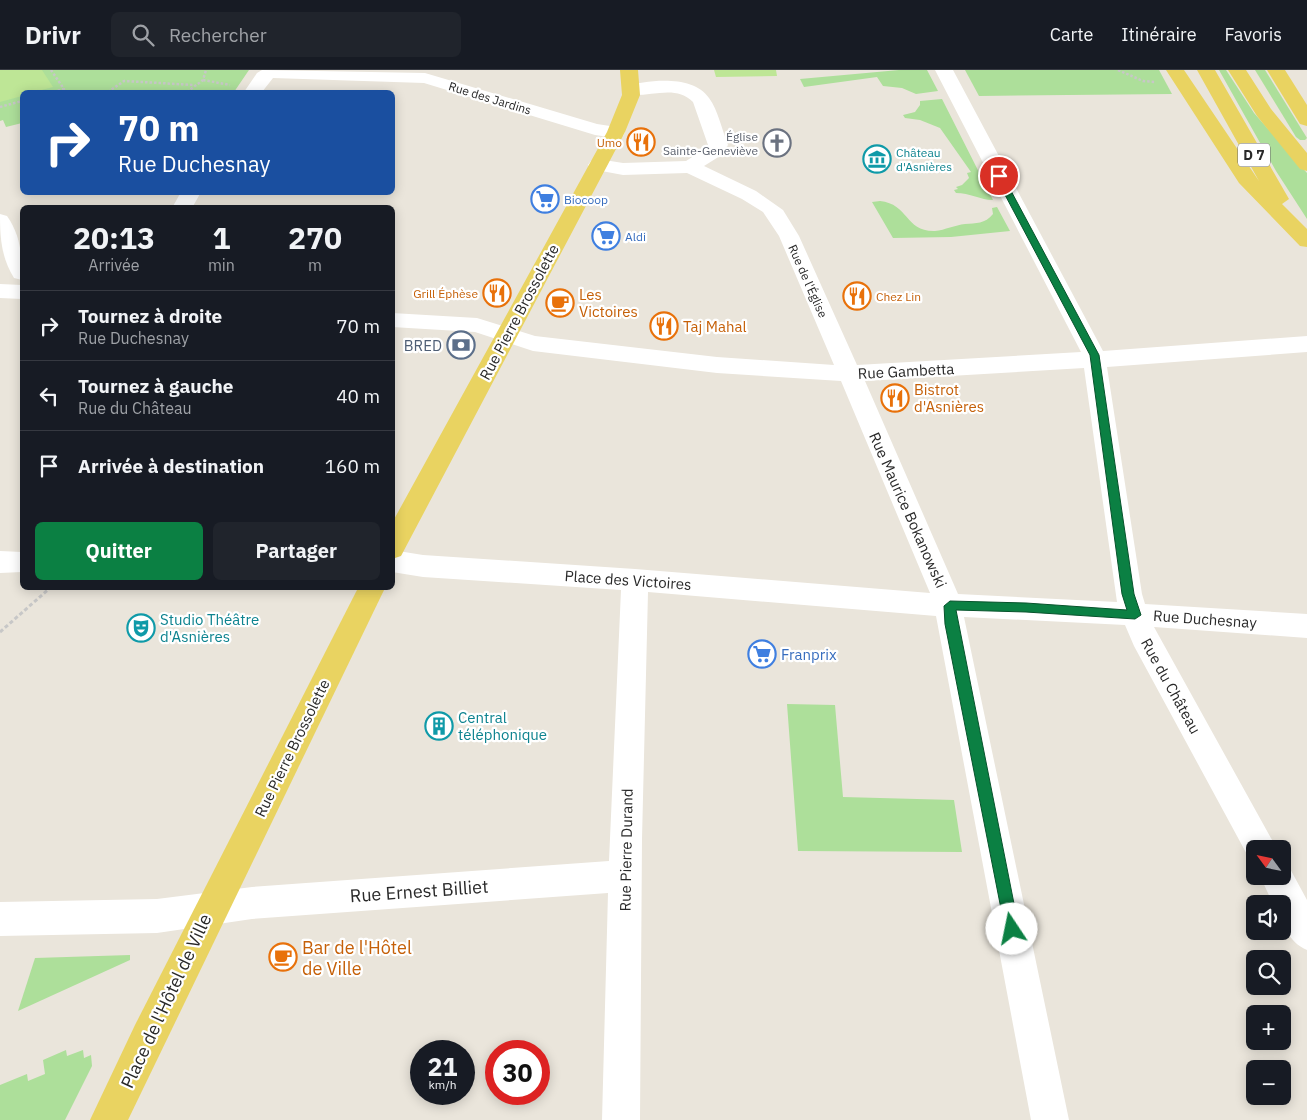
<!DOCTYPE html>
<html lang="fr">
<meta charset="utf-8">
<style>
:root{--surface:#171b24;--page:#20242c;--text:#f1f3f6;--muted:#9ea1a6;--line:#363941;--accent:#0b8043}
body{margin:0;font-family:"IBM Plex Sans",sans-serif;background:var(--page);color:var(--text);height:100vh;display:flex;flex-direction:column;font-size:19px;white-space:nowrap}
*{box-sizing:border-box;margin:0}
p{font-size:16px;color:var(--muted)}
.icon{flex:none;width:28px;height:28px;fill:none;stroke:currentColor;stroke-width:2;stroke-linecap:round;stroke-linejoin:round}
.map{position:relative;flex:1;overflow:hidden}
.panel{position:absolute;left:20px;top:135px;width:375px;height:385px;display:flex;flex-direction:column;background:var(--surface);border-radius:8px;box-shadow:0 2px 12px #0003}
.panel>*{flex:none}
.guide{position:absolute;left:20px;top:20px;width:375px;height:105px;border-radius:8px;box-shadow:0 2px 12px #0003;background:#1a4fa0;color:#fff;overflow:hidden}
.needle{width:32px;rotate:303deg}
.controls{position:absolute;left:1246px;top:770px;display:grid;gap:10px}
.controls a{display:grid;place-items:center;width:45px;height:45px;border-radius:8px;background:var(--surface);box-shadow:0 2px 12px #0003;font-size:25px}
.speed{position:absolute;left:410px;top:970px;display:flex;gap:10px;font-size:25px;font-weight:700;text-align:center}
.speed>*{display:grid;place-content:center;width:65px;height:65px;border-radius:50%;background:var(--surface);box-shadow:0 2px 12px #0003;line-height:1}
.speed small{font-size:12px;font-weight:400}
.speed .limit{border:8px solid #d22;background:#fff;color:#111}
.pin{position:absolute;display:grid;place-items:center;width:42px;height:42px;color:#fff;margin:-21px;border:2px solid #fff;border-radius:50%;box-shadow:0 1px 5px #0007}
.me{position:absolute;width:55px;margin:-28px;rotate:349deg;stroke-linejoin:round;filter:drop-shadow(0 0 4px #0008)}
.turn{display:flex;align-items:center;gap:18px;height:105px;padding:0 15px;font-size:22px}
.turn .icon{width:65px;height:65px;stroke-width:2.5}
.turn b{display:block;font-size:35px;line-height:42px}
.eta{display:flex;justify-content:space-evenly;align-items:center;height:85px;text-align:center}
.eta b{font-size:30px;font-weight:700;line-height:35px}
.cta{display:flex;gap:10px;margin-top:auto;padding:10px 15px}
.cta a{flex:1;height:58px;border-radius:8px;background:var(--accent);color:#fff;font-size:20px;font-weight:700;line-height:58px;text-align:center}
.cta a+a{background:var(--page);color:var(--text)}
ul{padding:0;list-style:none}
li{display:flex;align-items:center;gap:15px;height:70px;padding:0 15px;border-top:1px solid var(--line)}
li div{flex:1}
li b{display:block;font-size:19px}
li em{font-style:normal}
header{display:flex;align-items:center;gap:30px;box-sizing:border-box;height:70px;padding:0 25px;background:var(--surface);border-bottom:1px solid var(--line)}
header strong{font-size:24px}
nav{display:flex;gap:28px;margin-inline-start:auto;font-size:18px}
.search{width:350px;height:45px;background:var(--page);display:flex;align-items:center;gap:12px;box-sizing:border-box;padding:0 18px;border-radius:8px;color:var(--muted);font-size:19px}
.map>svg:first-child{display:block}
.green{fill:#addf9a}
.pitch{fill:#bee696}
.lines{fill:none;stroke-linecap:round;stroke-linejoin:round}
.path-far1{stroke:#c7c7c7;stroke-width:2.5;stroke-dasharray:2.5 2;stroke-linecap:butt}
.path{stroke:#c7c7c7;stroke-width:3;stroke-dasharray:4 2.5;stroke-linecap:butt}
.minor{fill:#fff;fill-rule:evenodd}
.major{fill:#e9d361;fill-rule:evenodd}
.route{fill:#0b8043;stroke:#07532c}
.labels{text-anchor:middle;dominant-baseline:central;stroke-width:4.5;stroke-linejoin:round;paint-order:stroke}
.far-street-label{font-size:12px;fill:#292929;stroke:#fff}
.far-worship-label{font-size:12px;fill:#5b616d;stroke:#fff;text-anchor:end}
.far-food-label{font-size:12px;fill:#c56008;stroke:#fff;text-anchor:end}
.far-culture-label{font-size:12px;fill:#0d838f;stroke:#fff;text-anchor:start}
.far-shop-label{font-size:12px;fill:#366cbe;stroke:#fff;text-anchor:start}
.shield{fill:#fff;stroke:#696969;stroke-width:1}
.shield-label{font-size:14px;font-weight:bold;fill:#292929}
.food-label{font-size:15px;fill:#c56008;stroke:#fff;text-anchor:start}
.street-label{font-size:15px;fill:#292929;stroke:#fff}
.service-label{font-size:15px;fill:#4e5e75;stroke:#fff;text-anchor:end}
.culture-label{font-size:15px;fill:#0d838f;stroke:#fff;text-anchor:start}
.shop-label{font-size:15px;fill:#366cbe;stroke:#fff;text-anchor:start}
.near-street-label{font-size:18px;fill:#292929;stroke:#fff}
.near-food-label{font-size:18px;fill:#c56008;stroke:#fff;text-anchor:start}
</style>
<header>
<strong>Drivr</strong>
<div class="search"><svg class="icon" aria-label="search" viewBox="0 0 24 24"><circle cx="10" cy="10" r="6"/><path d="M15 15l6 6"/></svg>Rechercher</div>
<nav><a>Carte</a><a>Itinéraire</a><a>Favoris</a></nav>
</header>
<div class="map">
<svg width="1307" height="1050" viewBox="0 0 1307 1050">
<rect width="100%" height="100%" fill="#eae5db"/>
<g class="green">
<polygon points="0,0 249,0 234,22 22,22 22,53 6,57 3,50 0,51"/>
<polygon points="899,0 927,0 938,21 916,24 902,18 883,16 877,7 804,17 800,9"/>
<polygon points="965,0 1159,0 1172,24 979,26"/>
<polygon points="1219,0 1226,0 1254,43 1307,103 1307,149 1276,101"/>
<polygon points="1255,0 1265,0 1307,68 1305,70 1300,70 1296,67"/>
<path d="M942,29L993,130C984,131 970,123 956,123L954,120L958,119L956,117L962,115L969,108L967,103L971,102L940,58L920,50L905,48L903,45L915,42L920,35V31Z"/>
<path d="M880,131C909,134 905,162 935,161C945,160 955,155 965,154C976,153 985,154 993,144L992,138L997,137L1010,161L951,167L893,168L872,132Z"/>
<polygon points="787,634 835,635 843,727 954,730 962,782 798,781"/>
<polygon points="130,885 130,890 18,941 35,888"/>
<polygon points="66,980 67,986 83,980 84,988 91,985 92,996 65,1050 0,1050 0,1015 27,1004 28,1011 45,1004 43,990"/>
</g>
<g class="pitch">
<polygon points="0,0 42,0 53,17 34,22 22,22 22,26 0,32"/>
<polygon points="714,0 776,0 777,6 716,7"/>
</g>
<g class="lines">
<g class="path-far1">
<polyline points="51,0 64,19 53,22"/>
<polyline points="1118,0 1143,11 1155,12"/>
<polyline points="203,10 230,15"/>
<polyline points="108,22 124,11 194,15"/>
<polyline points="187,22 203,10 206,0"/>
<polyline points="0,37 22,31"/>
</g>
<polyline class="path" points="0,562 50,518"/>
<g class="minor">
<polygon points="262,0 425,3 597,54 623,58 625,62 623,66 616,68 595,65 424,13 273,8 262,22 244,22 257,3"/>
<path d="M935,0H953L1103,281L1307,266V282L1107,297L1142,524L1145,534L1307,544V568L1154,557L1277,779H1255V792L1250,790L1134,576L1125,555L964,547L1069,1050H1031L936,546L648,522L642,769L640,1050H602L608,823L252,849L157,863L0,866V832L157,829L252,817L609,791L621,520L423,507L392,502V480L423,485L635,499L930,523L841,311L717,303L533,281L475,262L392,257V243L477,248L535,266L717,287L834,295L779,166L763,142L742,129L687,103L623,105L591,99L588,95L591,91L598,89L623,93L686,91L706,78L708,75L693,32C675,13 647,29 625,24L622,20L625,16C648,10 693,4 709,28C718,40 722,60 728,75L720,86L704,96L756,121L783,140L799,166L857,295L1081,282ZM1084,298L1117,532L958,524L865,311Z"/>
<polygon points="181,122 201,122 192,138 172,138"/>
<path d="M0,144L7,146C21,166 22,186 22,210L14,208C1,187 0,167 0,144Z"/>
<polygon points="0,214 22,215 22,229 0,228"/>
<polygon points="0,481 22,482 22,502 0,503"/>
<path d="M1282,793L1288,795L1307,830V880C1287,871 1282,854 1282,834H1273L1260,806H1282Z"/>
</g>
<g class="major">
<polygon points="620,0 638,0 640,25 625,62 401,486 392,489 392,453 607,62 622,25"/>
<polygon points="1166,0 1184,0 1259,111 1197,0 1215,0 1289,129 1282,134 1307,159 1307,177 1300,176 1239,113"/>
<polygon points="1228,0 1246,0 1271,39 1307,83 1307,101 1300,99 1257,46"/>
<polygon points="1267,0 1285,0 1307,35 1307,56 1300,54"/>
<polygon points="358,518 385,518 128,1050 90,1050 135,955"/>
</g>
</g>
<polygon class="route" points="999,104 1003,106 1099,285 1134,524 1141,545 1135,549 1026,542 956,540 1019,859 1017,864 1012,866 1007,864 1005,859 945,554 944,536 950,531 1026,533 1127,540 1122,524 1090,285 995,106"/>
<defs>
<g id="restaurant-ring" transform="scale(1.4375)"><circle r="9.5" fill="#fff" stroke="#e8710a" stroke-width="1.5"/><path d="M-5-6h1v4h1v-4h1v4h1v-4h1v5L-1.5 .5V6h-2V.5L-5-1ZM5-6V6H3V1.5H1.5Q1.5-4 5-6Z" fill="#e8710a"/></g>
<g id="church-ring" transform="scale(1.4375)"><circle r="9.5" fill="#fff" stroke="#6b7280" stroke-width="1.5"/><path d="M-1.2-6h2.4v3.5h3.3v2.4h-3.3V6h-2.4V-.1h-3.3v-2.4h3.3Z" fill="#6b7280"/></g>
<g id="museum-ring" transform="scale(1.4375)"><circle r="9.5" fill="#fff" stroke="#0f9aa8" stroke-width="1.5"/><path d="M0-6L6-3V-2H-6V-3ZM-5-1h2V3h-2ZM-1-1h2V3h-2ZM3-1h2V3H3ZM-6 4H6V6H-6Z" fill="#0f9aa8"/></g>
<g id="supermarket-ring" transform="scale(1.4375)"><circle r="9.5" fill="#fff" stroke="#3f7fe0" stroke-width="1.5"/><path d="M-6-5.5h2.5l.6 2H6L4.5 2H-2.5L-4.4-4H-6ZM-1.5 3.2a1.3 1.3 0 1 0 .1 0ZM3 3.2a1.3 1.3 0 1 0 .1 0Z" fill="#3f7fe0"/></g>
<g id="cafe-ring" transform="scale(1.4375)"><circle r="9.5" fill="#fff" stroke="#e8710a" stroke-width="1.5"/><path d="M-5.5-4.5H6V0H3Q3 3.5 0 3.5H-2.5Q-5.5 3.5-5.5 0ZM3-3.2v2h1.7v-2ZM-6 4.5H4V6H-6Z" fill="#e8710a"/></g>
<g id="bank-ring" transform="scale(1.4375)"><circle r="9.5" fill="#fff" stroke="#5c6f8a" stroke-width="1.5"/><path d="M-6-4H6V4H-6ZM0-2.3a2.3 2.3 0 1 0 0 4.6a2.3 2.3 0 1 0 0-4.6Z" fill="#5c6f8a"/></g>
<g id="theatre-ring" transform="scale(1.4375)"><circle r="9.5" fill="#fff" stroke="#0f9aa8" stroke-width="1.5"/><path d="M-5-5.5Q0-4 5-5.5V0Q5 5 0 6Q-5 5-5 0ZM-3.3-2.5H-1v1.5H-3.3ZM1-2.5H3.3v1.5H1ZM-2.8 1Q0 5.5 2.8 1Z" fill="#0f9aa8"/></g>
<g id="building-ring" transform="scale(1.4375)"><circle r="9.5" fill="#fff" stroke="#0f9aa8" stroke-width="1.5"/><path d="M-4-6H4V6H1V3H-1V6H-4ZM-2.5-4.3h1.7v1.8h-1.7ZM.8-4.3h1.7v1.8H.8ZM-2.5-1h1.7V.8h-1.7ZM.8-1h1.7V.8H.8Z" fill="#0f9aa8"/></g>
</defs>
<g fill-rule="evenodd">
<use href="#restaurant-ring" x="641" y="72"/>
<use href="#church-ring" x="777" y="73"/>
<use href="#museum-ring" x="877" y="89"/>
<use href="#supermarket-ring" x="545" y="129"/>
<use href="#supermarket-ring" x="606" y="166"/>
<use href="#restaurant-ring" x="497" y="223"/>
<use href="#restaurant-ring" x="857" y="226"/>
<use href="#cafe-ring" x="560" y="233"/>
<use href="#restaurant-ring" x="664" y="256"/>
<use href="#bank-ring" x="461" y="275"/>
<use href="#restaurant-ring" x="895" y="328"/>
<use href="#theatre-ring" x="141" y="558"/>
<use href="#supermarket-ring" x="762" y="584"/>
<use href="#building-ring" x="439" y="656"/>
<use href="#cafe-ring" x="283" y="887"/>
</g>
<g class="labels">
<g class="far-street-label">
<text transform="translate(490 28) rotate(17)">Rue des Jardins</text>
<text transform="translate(808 211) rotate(66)">Rue de l'Église</text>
</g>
<g class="far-worship-label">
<text x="758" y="66">Église<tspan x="758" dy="14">Sainte-Geneviève</tspan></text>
</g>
<g class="far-food-label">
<text x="622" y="72">Umo</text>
<text x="478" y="223">Grill Éphèse</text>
<text x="876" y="226" text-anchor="start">Chez Lin</text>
</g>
<g class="far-culture-label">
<text x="896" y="82">Château<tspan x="896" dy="14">d'Asnières</tspan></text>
</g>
<g class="far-shop-label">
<text x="564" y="129">Biocoop</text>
<text x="625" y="166">Aldi</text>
</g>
<rect class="shield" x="1238" y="73.5" width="32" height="23" rx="4"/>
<g class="shield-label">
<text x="1254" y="85">D 7</text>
</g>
<g class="food-label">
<text x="579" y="224">Les<tspan x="579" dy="17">Victoires</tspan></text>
<text x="683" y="256">Taj Mahal</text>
<text x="914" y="319">Bistrot<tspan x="914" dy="17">d'Asnières</tspan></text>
</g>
<g class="street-label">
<text transform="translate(519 242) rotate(-62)">Rue Pierre Brossolette</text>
<text transform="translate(906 301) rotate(-3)">Rue Gambetta</text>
<text transform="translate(908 440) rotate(66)">Rue Maurice Bokanowski</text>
<text transform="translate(628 510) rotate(4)">Place des Victoires</text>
<text transform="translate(1205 549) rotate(4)">Rue Duchesnay</text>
<text transform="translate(1171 616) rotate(61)">Rue du Château</text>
<text transform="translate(292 678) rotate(-64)">Rue Pierre Brossolette</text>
<text transform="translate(626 780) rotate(-89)">Rue Pierre Durand</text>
</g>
<g class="service-label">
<text x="442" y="275">BRED</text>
</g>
<g class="culture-label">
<text x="160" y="549">Studio Théâtre<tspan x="160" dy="17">d'Asnières</tspan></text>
<text x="458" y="647">Central<tspan x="458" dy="17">téléphonique</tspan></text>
</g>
<g class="shop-label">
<text x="781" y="584">Franprix</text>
</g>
<g class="near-street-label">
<text transform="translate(419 821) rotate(-4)">Rue Ernest Billiet</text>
<text transform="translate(166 931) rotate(-65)">Place de l'Hôtel de Ville</text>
</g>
<g class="near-food-label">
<text x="302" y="877">Bar de l'Hôtel<tspan x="302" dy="21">de Ville</tspan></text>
</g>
</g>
</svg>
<div class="controls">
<a><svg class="needle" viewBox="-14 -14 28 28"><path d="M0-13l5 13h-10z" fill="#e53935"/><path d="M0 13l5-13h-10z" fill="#9ea1a6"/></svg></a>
<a><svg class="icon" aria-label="sound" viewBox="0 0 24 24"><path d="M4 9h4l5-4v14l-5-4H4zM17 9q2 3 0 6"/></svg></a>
<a><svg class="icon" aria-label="search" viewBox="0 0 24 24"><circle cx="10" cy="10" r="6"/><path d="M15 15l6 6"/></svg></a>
<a>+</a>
<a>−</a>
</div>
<div class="speed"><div>21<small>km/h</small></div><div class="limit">30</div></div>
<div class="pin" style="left:999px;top:106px;background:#d93025"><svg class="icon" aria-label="arrive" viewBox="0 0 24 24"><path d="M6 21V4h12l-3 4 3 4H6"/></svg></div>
<svg class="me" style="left:1012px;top:859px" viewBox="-20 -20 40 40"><circle r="19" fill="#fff"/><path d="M0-13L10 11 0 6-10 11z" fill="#0b8043"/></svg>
<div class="guide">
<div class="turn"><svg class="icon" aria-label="right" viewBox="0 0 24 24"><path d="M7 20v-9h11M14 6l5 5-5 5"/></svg><div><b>70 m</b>Rue Duchesnay</div></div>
</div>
<section class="panel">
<div class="eta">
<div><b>20:13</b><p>Arrivée</p></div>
<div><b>1</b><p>min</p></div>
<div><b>270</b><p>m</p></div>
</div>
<ul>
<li><svg class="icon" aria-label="right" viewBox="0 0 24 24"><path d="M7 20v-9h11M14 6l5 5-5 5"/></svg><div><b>Tournez à droite</b><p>Rue Duchesnay</p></div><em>70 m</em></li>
<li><svg class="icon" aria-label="left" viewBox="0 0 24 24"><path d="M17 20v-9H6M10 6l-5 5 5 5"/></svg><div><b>Tournez à gauche</b><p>Rue du Château</p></div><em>40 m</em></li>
<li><svg class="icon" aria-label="arrive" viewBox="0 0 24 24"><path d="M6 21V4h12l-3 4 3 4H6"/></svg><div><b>Arrivée à destination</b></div><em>160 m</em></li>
</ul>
<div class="cta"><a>Quitter</a><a>Partager</a></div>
</section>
</div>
